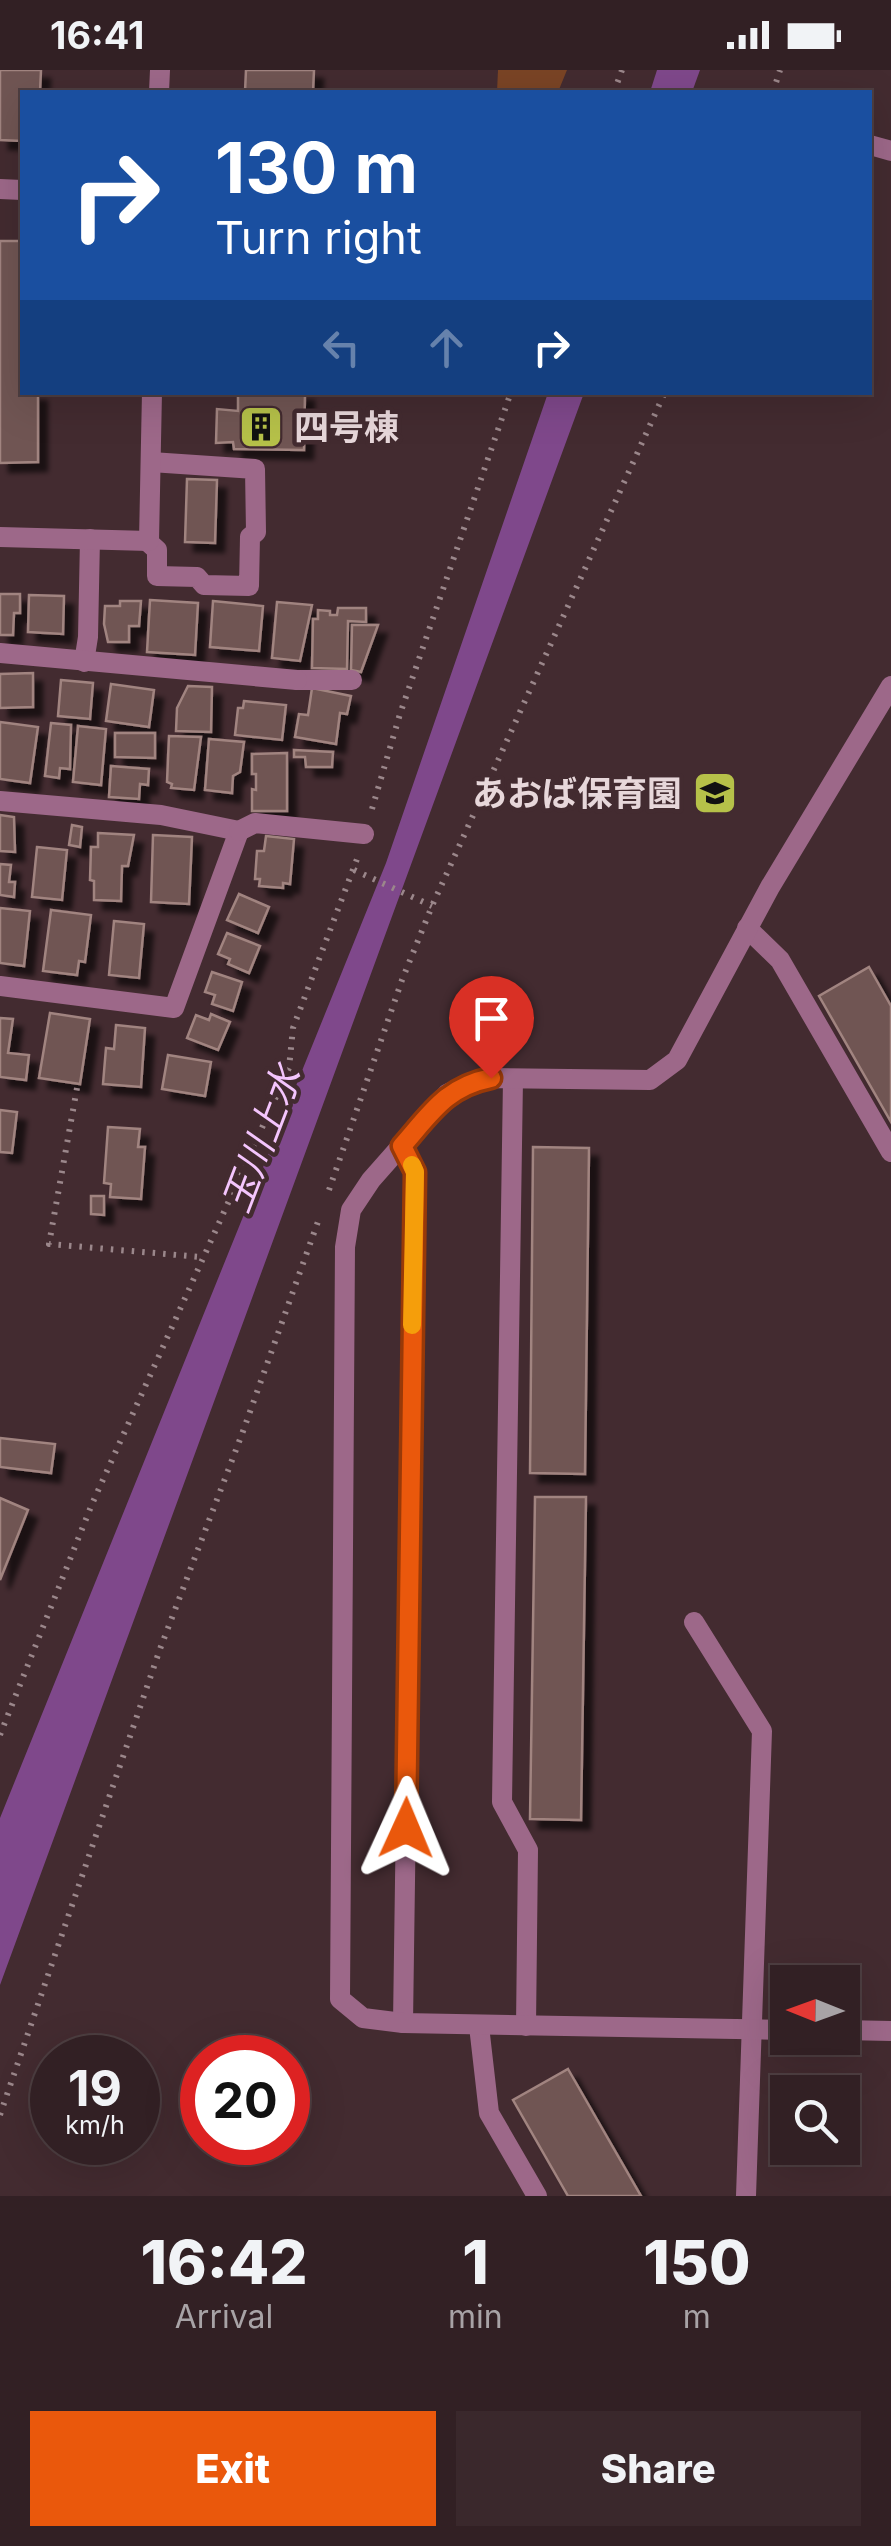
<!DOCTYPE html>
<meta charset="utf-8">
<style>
:root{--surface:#322024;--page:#3a282c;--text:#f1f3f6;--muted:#a8a3a6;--line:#4d3e41;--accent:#ea580c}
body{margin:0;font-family:Inter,"Noto Sans JP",sans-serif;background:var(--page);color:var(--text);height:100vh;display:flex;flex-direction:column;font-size:38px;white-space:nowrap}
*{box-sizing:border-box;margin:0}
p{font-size:32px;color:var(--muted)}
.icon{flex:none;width:55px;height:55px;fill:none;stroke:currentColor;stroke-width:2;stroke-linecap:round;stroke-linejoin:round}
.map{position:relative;height:2126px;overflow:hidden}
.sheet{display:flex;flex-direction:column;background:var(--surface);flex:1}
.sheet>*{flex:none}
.guide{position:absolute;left:20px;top:20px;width:852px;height:305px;border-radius:0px;box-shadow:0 10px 40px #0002,0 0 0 2px var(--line);background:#1a4fa0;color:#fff;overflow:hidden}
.needle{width:65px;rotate:271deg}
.buttons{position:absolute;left:770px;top:1895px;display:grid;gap:20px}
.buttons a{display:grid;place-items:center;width:90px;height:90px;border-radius:0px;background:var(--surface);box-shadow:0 10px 40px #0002,0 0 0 2px var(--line);font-size:50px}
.speed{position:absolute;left:30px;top:1965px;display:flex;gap:20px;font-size:50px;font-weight:700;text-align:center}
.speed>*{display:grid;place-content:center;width:130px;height:130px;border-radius:50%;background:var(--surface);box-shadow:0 10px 40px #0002,0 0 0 2px var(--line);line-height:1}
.speed small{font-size:25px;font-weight:400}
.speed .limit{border:15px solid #d22;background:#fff;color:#111}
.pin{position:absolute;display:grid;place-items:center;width:85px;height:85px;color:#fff;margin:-102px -42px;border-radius:50% 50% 50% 0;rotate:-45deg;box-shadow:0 0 10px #0007}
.pin .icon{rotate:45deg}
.me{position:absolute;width:110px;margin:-55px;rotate:1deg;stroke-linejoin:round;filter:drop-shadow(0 0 8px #0008)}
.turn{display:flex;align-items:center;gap:35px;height:210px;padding:0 30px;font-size:45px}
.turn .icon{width:130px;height:130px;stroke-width:2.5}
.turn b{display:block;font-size:70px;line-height:85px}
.lanes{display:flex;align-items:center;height:95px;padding:0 30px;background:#0003;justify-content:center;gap:50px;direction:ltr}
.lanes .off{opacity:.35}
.eta{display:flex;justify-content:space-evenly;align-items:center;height:170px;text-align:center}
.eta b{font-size:60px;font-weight:800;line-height:70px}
.button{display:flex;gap:20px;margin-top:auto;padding:20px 30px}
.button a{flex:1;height:115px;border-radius:0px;background:var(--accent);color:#fff;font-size:40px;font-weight:800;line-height:115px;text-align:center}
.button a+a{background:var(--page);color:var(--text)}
.status{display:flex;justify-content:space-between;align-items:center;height:70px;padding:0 50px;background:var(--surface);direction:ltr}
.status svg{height:28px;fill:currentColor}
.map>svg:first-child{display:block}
.green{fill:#7a4425}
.water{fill:#7f488b}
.building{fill:#705552;stroke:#a18480;stroke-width:2.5;filter:url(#shadow)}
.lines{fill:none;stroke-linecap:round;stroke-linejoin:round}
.path{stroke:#9b878b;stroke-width:6;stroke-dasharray:2.5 8;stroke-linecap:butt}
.lane{stroke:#9d6889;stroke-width:20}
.street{stroke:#9d6889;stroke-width:20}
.route-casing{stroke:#983908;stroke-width:25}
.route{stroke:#ea580c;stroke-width:18}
.slow{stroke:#f59e0b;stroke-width:18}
.labels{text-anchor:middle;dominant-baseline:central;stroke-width:9;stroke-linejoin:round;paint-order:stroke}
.poi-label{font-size:35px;font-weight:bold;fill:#e7d7da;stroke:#432b30;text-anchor:start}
.water-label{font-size:38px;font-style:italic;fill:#f4c5fd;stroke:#432b30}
</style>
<div class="status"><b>16:41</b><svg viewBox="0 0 49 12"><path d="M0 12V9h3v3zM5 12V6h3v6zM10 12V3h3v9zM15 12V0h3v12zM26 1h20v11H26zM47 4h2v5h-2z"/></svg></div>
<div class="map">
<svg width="891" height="2126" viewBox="0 0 891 2126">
<defs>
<filter id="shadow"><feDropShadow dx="9" dy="9" stdDeviation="2.5" flood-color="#0009"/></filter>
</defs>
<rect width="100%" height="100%" fill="#432b30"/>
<polygon class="green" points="498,0 567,0 558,22 497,22"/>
<g class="water">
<polygon points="657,0 700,0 692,22 650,22"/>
<polygon points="548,323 584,323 0,1915 0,1748 386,793"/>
</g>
<g class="building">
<polygon points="0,0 41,0 40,22 22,22 22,71 0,70"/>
<polygon points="246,0 314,0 313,22 245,22"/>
<polygon points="0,171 22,171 22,322 38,322 38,392 0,393"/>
<polygon points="238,322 305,322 304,380 234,379 233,372 216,373 217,339 238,341"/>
<polygon points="187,409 217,410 215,473 185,472"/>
<polygon points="0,524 20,524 20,543 14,543 13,565 0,565"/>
<polygon points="29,525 64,526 63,564 28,562"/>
<polygon points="150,530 198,533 195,585 147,582"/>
<polygon points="120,531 141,531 139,556 129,556 129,572 108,572 104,554 105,536 120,536"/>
<polygon points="213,531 263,536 259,581 210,577"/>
<polygon points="277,532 312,535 300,591 272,588"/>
<polygon points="338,538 366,538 366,552 348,551 347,599 312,598 313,549 318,549 318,540 330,541 330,545 337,545"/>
<polygon points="352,555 378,555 361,602 351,600"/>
<polygon points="33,603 33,637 0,638 0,604"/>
<polygon points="61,610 93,613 90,649 58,646"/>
<polygon points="111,614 154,620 149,657 106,651"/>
<polygon points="188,616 212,617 211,662 176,661 177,638"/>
<polygon points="312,618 351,626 347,644 340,643 336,674 295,667 299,644 308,645"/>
<polygon points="244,631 286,635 282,670 235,665 238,638 243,638"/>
<polygon points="0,652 38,657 30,713 0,709"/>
<polygon points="51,653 71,655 70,699 60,698 59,708 45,706"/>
<polygon points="78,656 106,659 101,715 73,712"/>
<polygon points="115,663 155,663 155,688 115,687"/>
<polygon points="169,666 201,667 194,720 171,718 172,714 167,712"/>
<polygon points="209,669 244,672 240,702 233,706 232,723 205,720"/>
<polygon points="294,680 333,682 332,697 306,697 305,687 294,687"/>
<polygon points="287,683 287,741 252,741 252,719 256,720 256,704 252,704 252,684"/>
<polygon points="111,696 149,699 148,715 140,714 139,729 109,727"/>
<polygon points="0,745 14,747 15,782 0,781"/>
<polygon points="72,755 82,757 80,777 69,775"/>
<polygon points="98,763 134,765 128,796 122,796 121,831 94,830 94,811 90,810 91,777 98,777"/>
<polygon points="153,765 192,767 189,834 151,832"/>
<polygon points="266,766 294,769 290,814 283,813 283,818 259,816 260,809 255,809 257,781 264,781"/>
<polygon points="37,777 67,780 62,830 32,827"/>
<polygon points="0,794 11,795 9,812 15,812 14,827 0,825"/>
<polygon points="239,824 269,837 258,863 227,850"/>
<polygon points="0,838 30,841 24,896 0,893"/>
<polygon points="51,840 91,845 85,892 79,891 77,905 43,901"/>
<polygon points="114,851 144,854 139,908 109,905"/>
<polygon points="227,863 260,876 249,903 228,894 230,889 218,884"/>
<polygon points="869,897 891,936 891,1052 819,926"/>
<polygon points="212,902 242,912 233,941 212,934 215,925 205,922"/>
<polygon points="50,943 90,949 80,1014 39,1008"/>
<polygon points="211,944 230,952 218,980 187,968 196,945 209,950"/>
<polygon points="0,948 13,949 8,983 29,985 26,1010 0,1007"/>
<polygon points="116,955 145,958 141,1017 103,1014 106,978 114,979"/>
<polygon points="168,985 211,992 205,1026 162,1019"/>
<polygon points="0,1040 17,1042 12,1083 0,1082"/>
<polygon points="108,1057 140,1059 138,1077 145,1077 141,1129 110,1127 111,1114 104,1113"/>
<polygon points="533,1077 589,1078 585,1404 530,1403"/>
<polygon points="91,1126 104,1126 104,1145 91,1144"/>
<polygon points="0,1368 55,1374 51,1403 0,1397"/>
<polygon points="535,1427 586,1427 581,1750 530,1749"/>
<polygon points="0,1428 28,1440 0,1510"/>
<polygon points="568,1999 641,2126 568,2126 513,2030"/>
</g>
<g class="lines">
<g class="path">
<polyline points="614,22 622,0"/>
<polyline points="773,22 780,0"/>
<polyline points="372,739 400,644 511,322"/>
<polyline points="354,800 432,836"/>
<polyline points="77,1018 49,1174 201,1187"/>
<polyline points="329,1120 402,910 432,836 665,322"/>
<polyline points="0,1665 92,1434 289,998 293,958 357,789"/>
<polyline points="0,2045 160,1579 242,1364 320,1146"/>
</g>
<g class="lane">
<polyline points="147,471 157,480 157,506 197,507 204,515 249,516 250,467 256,462 255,399 151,392"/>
<polyline points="84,592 88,567 90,469"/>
<polyline points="297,610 352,610"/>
<polyline points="747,858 780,890 891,1082"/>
<polyline points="513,1009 502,1732 528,1780 526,1956"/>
<polyline points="402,1076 415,1101 403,1953"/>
<polyline points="694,1552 762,1661 746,2126"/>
<polyline points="479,1956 489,2043 537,2126"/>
</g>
<g class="street">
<polyline points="159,22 160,0"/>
<polyline points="870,75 891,81"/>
<polyline points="0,119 22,120"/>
<polyline points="0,467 149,471 152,322"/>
<polyline points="0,583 297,610"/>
<polyline points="0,731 161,745 239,761 174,938 0,916"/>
<polyline points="239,761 255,753 364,764"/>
<polyline points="788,1960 403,1953 363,1948 340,1929 345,1177 351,1140 371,1110 447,1024 471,1012 491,1008 650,1010 677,990 770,817 891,616"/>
<polyline points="842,1960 891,1961"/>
</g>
</g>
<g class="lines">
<g class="route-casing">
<path id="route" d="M406,1758L415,1102L402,1076C431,1043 446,1017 491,1008"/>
</g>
<use href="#route" class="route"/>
<polyline class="slow" points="412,1255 415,1102 412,1095"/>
</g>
<defs>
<g id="building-square" transform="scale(2.25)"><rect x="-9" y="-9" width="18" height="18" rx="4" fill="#b6c149" stroke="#432b30"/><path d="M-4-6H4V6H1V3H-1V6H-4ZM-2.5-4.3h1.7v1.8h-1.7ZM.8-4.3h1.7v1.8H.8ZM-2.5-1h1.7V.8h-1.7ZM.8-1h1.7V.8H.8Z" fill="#111"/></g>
<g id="school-square" transform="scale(2.25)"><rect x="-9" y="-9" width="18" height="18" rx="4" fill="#b6c149" stroke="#432b30"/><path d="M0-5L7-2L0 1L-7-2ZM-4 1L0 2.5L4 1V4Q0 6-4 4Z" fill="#111"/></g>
</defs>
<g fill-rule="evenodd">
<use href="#building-square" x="261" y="357"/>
<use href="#school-square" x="715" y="723"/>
</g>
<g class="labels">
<g class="poi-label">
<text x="294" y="357">四号棟</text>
<text x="682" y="723" text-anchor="end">あおば保育園</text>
</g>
<g class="water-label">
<text transform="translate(261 1069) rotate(-69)">玉川上水</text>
</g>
</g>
</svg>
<div class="buttons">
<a><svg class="needle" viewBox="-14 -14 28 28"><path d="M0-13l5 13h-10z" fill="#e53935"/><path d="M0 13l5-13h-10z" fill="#a8a3a6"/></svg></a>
<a><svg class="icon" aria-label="search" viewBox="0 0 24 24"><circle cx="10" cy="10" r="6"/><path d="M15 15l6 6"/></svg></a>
</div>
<div class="speed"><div>19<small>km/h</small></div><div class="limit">20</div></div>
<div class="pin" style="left:491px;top:1008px;background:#d93025"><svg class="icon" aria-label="arrive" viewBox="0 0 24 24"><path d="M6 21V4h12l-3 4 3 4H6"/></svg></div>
<svg class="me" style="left:406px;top:1758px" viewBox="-20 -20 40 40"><path d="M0-17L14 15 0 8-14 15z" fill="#ea580c" stroke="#fff" stroke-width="4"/></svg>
<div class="guide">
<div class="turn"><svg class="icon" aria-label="right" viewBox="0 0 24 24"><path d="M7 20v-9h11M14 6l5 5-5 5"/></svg><div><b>130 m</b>Turn right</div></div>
<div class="lanes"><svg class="icon off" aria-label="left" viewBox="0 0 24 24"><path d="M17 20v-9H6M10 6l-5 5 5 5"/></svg><svg class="icon off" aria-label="ahead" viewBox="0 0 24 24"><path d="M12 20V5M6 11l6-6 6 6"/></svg><svg class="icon" aria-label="right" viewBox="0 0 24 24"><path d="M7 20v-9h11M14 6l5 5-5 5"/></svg></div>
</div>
</div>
<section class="sheet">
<div class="eta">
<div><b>16:42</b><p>Arrival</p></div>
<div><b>1</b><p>min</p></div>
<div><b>150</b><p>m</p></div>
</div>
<div class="button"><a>Exit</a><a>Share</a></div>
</section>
